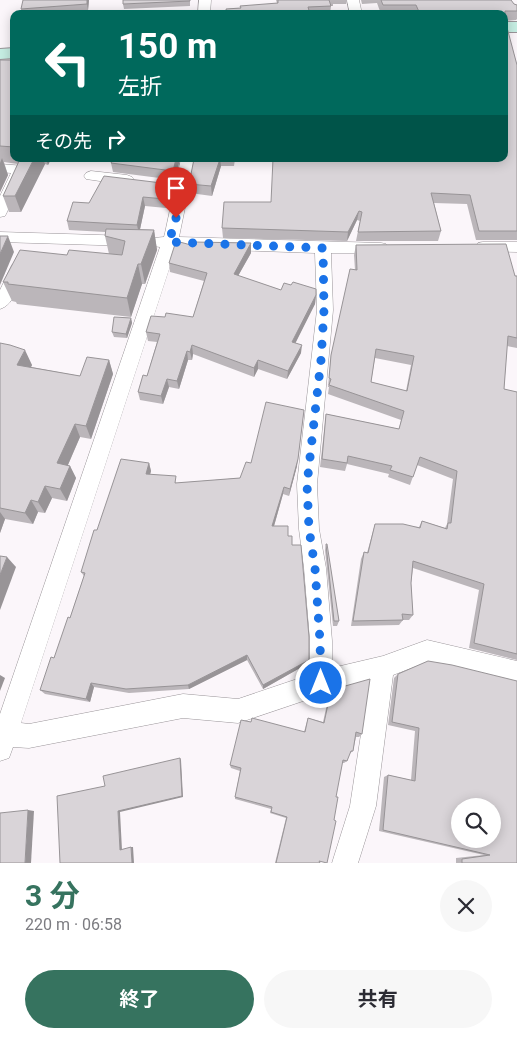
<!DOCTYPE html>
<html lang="ja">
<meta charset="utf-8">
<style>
:root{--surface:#fff;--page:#f7f7f7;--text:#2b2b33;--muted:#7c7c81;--accent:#36735f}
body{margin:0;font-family:Roboto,"Noto Sans JP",sans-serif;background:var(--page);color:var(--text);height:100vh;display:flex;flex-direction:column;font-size:19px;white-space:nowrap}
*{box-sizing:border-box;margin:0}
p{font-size:16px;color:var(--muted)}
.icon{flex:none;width:28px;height:28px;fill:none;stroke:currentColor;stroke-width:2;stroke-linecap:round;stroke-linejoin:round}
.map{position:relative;height:863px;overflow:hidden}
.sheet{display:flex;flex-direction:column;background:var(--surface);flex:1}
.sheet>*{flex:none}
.top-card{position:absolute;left:10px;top:10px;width:498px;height:152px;border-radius:10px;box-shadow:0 2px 12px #0003;background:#00695c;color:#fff;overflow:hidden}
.controls{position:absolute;left:451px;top:798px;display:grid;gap:10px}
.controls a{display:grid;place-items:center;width:50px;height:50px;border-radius:50%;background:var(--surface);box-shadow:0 2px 12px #0003;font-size:25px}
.pin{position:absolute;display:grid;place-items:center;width:42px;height:42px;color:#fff;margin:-51px -21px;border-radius:50% 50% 50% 0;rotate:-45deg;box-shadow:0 0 5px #0007}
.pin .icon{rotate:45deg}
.me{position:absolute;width:55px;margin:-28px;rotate:0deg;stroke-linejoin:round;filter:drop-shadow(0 0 4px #0008)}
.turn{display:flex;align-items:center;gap:18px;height:105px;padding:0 25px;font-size:22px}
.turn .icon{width:65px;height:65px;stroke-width:2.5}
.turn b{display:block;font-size:35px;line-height:42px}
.then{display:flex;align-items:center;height:48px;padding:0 25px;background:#0003;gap:10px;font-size:19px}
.round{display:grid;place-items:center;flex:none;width:52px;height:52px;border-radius:26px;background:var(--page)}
.head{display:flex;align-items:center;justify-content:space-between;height:85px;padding:0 25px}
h1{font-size:30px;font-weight:700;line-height:38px;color:var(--accent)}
.cta{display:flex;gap:10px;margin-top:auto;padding:10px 25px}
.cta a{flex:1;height:58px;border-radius:30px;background:var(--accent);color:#fff;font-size:20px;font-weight:700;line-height:58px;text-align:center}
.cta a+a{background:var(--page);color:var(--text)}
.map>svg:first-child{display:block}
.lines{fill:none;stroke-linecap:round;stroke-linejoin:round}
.street-casing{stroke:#9a9599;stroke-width:1}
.secondary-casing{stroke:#9a9599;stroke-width:2}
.street{fill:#fff;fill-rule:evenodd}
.secondary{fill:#c6eee3;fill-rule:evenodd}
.wall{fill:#bbb6ba;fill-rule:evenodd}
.shaded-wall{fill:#989497}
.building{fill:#d9d4d8;stroke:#989497;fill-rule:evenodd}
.route{stroke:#1a73e8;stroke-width:9;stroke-dasharray:0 16.2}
</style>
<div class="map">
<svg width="517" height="863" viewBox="0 0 517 863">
<rect width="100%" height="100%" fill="#fbf6fa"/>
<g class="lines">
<g class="street-casing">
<g id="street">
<polygon points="199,0 211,0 210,14 198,14"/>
<polygon points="347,0 359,0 362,14 350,14"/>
<path d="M181,159H195L179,237L381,243L386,244L389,248L386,252L381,253H331L333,310L317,484L319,529L326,568L332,641V668L383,656L427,640L517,661V685L427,662L393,675L376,806L358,863H332L350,806L369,682L321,695L238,723L183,718L29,748L13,747L9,758L0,761V714L160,247L153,246L150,242L153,238L164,237L165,233ZM176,248L315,253L317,310L297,484L299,529L304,568L310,641L309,675L238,699L183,694L29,724L21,723Z"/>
<polygon points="0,164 25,166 27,169 7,212 5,216 0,217 0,196 11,173 0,172"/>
<polygon points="91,171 127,175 132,177 134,180 132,183 127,185 86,179 84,176 86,173"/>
<polygon points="0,232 131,236 136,237 139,241 136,245 131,246 0,242"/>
<polygon points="483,242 517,242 517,252 478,251 475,247 478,243"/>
<path d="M18,263L24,265L26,269C21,282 14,305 0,309V290L12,265Z"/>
</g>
</g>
<g class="secondary-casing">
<g id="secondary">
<rect x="504" y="22" width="13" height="10"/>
<polygon points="14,48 14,58 0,59 0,49"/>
</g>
</g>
<use href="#street" class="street"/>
<use href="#secondary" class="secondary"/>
</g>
<g class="wall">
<polygon points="89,0 88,10 23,14 21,9"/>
<polygon points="190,0 190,6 124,9 123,4"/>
<polygon points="276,0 347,0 346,4 333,4 333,6 331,6 330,14 227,14 226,9 240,8 277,3"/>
<polygon points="361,0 511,0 514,4 517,5 517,19 516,20 505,21 517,65 517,240 476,240 467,204 434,203 441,231 438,241 356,241 360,221 357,220 347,241 223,238 222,228 271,202 504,159 504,14 381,14 377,3 362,4"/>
<polygon points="0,60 14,60 14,159 51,159 48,165 45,164 21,212 9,212 3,196 18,164 4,162 8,175 0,192"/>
<polygon points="107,159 180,159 175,180 113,172 111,163 112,160"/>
<polygon points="194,159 235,159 234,166 221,166 212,196 190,193 189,184"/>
<polygon points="170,184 172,194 166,208 145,206 140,229 154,230 157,250 145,284 142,284 131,317 17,304 16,302 12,301 3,282 109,254 105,236 105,232 69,230 67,221 89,203"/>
<polygon points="251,243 251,253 238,276 281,290 316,295 315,304 295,343 301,353 287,379 258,369 254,377 193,354 192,360 188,360 179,389 169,387 163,404 140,400 138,392 147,376 157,342 148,341 146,332 165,317 193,317 204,281 170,272 169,263 191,245"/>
<path d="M356,245L517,276V348L507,346L504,389L517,392V660L469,648L479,590L413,568L411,583L413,615L409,620H403L399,625L351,626L361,559L364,552L367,553L373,531L375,524L419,527L422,521L445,528L447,524L453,479L417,465L410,485L388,477L389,474L347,464L345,471L320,467L326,414L399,429L401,420L328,394L329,387H328L331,355L355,270L354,255ZM375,358L411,365L406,391L371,382Z"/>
<polygon points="131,318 132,323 127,338 114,337 112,332"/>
<polygon points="0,343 32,365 31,367 80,376 109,360 113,374 91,439 80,437 68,465 70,466 76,478 67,501 52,498 45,513 38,512 33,524 5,519 0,533"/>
<polygon points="149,463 151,471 150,475 177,483 240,478 251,463 297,466 289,496 283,494 274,526 288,536 292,545 309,660 307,664 263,689 247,660 189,689 129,693 94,687 90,702 45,694 40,690 54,658 70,618 84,576 81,572 97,530"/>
<polygon points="326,544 339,621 337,626 333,626 325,550"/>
<polygon points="398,674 517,863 456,863 456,858 484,855 379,831 384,777 388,775 411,780 415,731 388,725 394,678"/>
<polygon points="331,690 362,734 359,737 356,737 353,751 349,754 347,761 344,763 342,763 319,861 320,863 275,863 286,818 270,813 271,809 235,799 235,797 240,771 231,768 230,765 304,732 308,718 323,722 329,695"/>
</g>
<g class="shaded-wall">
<polygon points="87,0 89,0 88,10 87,4"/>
<polygon points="2,158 8,175 0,192 0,163"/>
<polygon points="34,159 43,159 45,164 21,212 15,196"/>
<polygon points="46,159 51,159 48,165"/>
<polygon points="176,159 180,159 175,180 173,171"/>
<polygon points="220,159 221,166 212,196 211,186"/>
<polygon points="170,184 172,194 166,208 165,199"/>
<polygon points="143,197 145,206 139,234 137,225"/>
<polygon points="359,211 357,220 347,241 348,232"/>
<polygon points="154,230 157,250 145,284 141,264"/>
<polygon points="8,236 14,252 0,285 0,254"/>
<polygon points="251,243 251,253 234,283 234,274"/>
<polygon points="138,264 142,284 131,317 127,298"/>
<polygon points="316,295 315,304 292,350 292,342"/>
<polygon points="131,318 132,323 127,338 126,334"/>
<polygon points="192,345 193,354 192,360 190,352"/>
<polygon points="302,345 301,353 287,379 288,371"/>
<polygon points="25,350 32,365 25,379 17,365"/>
<polygon points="187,351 188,360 179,389 177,381"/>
<polygon points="109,360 113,374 91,439 86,426"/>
<polygon points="258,360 258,369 254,377 254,368"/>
<polygon points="167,379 169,387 163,404 161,396"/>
<polygon points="304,410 297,466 289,496 290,489"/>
<polygon points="75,424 80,437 63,476 57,463"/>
<polygon points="149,463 151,471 148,481 146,474"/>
<polygon points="70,466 76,478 67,501 60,489"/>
<polygon points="45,486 52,498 45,513 38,502"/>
<polygon points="284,487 283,494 272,533 272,526"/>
<polygon points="31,500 38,512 33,524 25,513"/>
<polygon points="0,512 5,519 0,533"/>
<polygon points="7,557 16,567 0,610 0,575"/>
<polygon points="247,655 247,660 189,689 188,685"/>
<polygon points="309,660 307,664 263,689 263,685"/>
<polygon points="0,675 5,678 0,691"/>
<polygon points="91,683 94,687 90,702 86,699"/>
<polygon points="180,758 181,760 183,797 120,812 122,850 120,850 118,811"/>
<polygon points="28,810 34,811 31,863 25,863"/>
<polygon points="131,847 133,847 134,863 132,863"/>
</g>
<g class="building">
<polygon points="23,0 87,0 87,4 21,9"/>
<polygon points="123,0 190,0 190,1 123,4"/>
<polygon points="278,0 329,0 331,6 308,7 310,14 227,14 226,9 241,8 240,6 278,3"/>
<polygon points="381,0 511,0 514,4 517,5 517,11 505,11 505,20 517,65 517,231 479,231 470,195 431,193 441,231 358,232 362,212 359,211 348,232 222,228 224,202 271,202 273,159 504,159 504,14 420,14 416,5 383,5"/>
<polygon points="0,60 14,60 14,147 0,146"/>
<polygon points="20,159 34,159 15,196 3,196"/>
<polygon points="113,159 176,159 173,171 111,163"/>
<polygon points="194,159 220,159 211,186 189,184"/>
<polygon points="104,176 170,184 165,199 143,197 137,225 67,221 73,202 89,203"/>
<polygon points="106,229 154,230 141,264 138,264 127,298 8,284 8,282 3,282 20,250 67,255 69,250 122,255 125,241 105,236"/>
<polygon points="0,236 8,236 0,254"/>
<polygon points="176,241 191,245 193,242 251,243 234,274 281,290 284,283 291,285 293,282 316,289 316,295 292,342 302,345 288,371 258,360 254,368 192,345 190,352 187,351 177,381 167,379 161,396 138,392 143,375 147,376 160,334 146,332 151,316 165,317 166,313 193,317 207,273 169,263"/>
<path d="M506,244L515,276H517V338L508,336L504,389L517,392V654L474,643L484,584L413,561L411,583L413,615L402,614L403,620L353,621L364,552L368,553L375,524H403L420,528L422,521L447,529L448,523H451L457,471L420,457L413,477L390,470L392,466L348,456L347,463L322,459L326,414L399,429L404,411L329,385L331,379L329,378L331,355L350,269L357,270L356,245ZM376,349L414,356L407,391L371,382Z"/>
<polygon points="114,317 131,318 126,334 112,332"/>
<polygon points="0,343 10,345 25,350 17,365 80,376 87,357 109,360 86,426 75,424 57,463 70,466 60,489 45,486 38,502 31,500 25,513 0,508"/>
<polygon points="266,402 304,410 298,459 290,489 284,487 272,526 288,526 288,536 292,536 292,545 301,545 309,637 309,660 263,685 247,655 188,685 126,689 91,683 86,699 40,690 51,657 54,658 68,617 70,618 85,573 81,572 94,530 97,530 121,459 149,463 146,474 176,476 175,483 240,478 246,462 251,463"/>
<polygon points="326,544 327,544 339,621 334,621"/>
<polygon points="0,556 7,557 0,575"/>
<path d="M428,661L452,665L517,681V863H462V859L490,855L383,830L388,775L415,781L419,728L392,722L398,674ZM460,806H492V839H460Z"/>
<polygon points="370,679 362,734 356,732 353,751 351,751 347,761 343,760 336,797 338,797 334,820 336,821 327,863 319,861 320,863 276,863 287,817 271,812 272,807 235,797 241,768 230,765 241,720 251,722 252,718 305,732 308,718 324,723 331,690"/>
<polygon points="180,758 182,796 118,811 120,850 131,847 132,863 60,863 57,796 105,786 103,776"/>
<polygon points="28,810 25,863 0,863 0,813"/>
</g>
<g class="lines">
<polyline class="route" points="176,218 169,242 323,248 324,310 321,360 307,484 309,529 315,568 320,641 321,683"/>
</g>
</svg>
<div class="controls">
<a><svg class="icon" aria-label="search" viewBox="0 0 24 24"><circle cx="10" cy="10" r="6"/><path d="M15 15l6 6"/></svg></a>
</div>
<div class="pin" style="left:176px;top:218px;background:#d93025"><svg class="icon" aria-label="arrive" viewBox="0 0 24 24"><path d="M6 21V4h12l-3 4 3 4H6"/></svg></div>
<svg class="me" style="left:321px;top:683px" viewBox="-20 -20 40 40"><circle r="17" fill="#1a73e8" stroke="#fff" stroke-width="3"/><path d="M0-11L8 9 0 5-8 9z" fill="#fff"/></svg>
<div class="top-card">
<div class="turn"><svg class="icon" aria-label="left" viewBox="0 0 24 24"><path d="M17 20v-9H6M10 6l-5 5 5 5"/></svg><div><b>150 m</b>左折</div></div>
<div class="then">その先<svg class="icon" aria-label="right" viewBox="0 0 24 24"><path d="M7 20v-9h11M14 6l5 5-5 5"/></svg></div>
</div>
</div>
<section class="sheet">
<div class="head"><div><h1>3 分</h1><p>220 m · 06:58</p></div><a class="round"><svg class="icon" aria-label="close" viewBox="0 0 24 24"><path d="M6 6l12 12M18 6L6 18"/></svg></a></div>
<div class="cta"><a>終了</a><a>共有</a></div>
</section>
